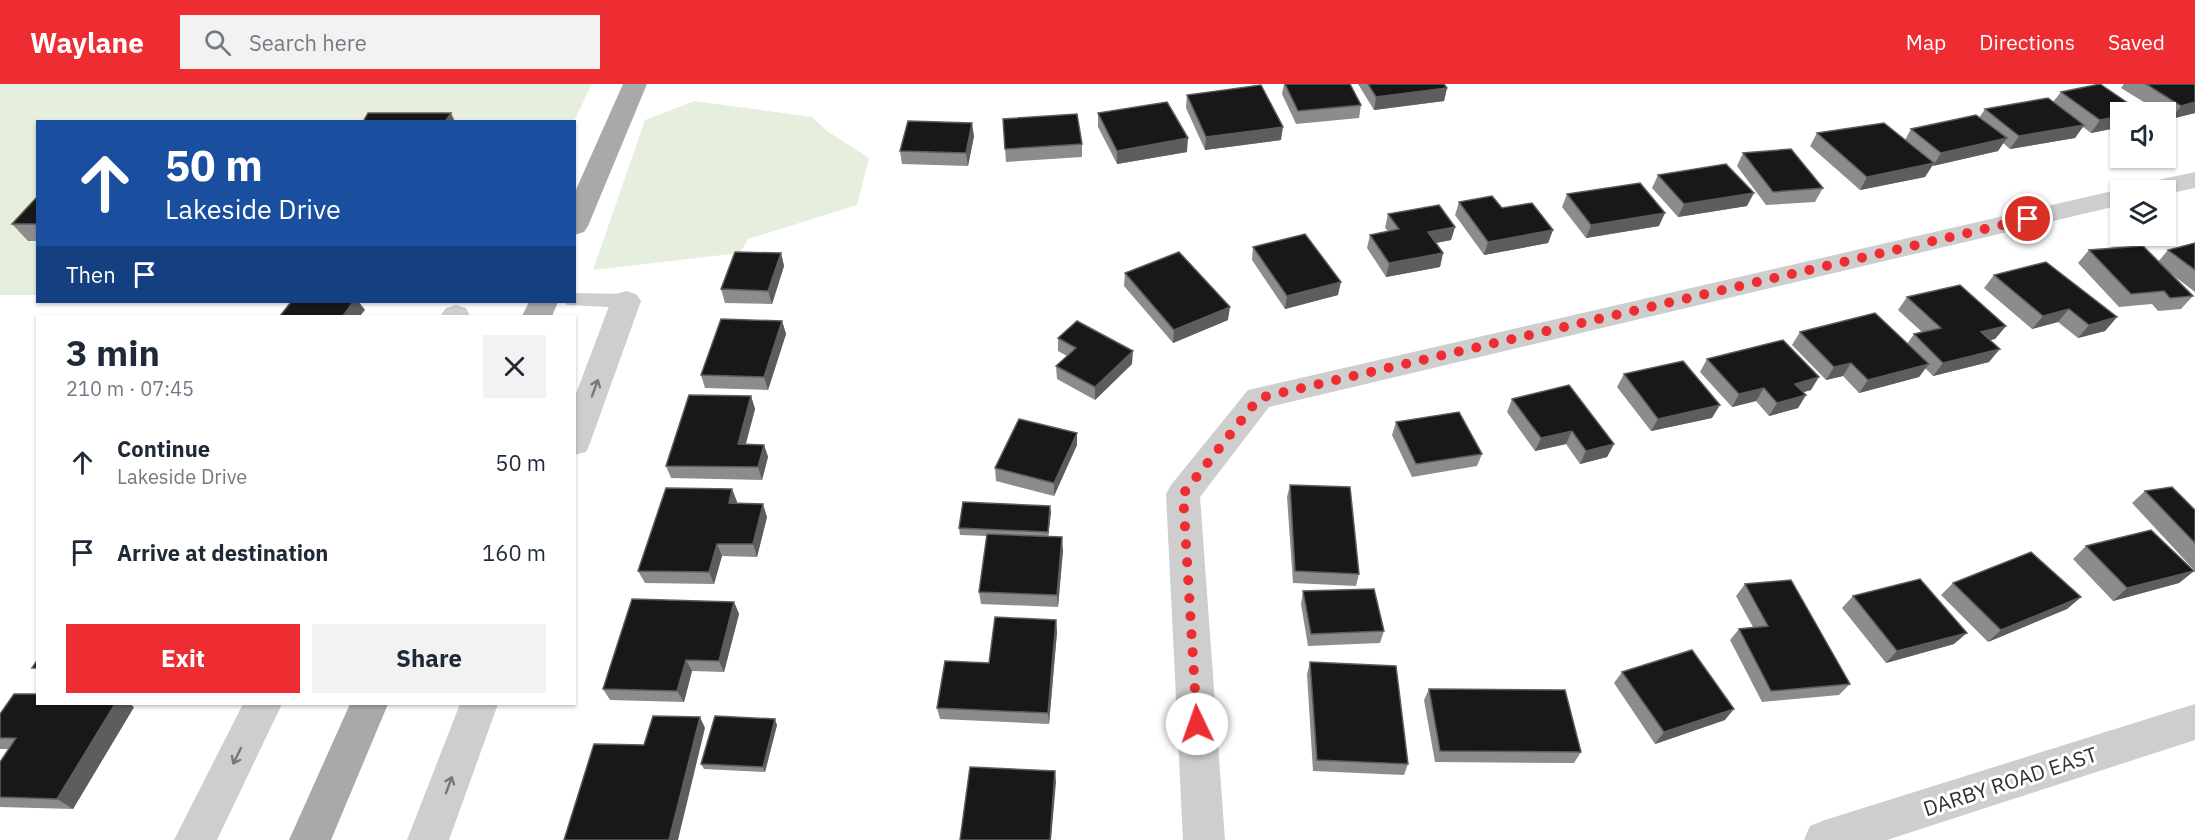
<!DOCTYPE html>
<meta charset="utf-8">
<style>
:root{--surface:#fff;--page:#f2f2f3;--text:#1f2937;--muted:#747a83;--accent:#ed2d32}
body{margin:0;font-family:"IBM Plex Sans",sans-serif;background:var(--page);color:var(--text);height:100vh;display:flex;flex-direction:column;font-size:22px;white-space:nowrap}
*{box-sizing:border-box;margin:0}
p{font-size:20px;color:var(--muted)}
.icon{flex:none;width:33px;height:33px;fill:none;stroke:currentColor;stroke-width:2;stroke-linecap:round;stroke-linejoin:round}
.map{position:relative;flex:1;overflow:hidden}
.sheet{position:absolute;left:36px;top:231px;width:540px;height:390px;display:flex;flex-direction:column;background:var(--surface);border-radius:0px;box-shadow:0 2px 4px #0004}
.sheet>*{flex:none}
.hud{position:absolute;left:36px;top:36px;width:540px;height:183px;border-radius:0px;box-shadow:0 2px 4px #0004;background:#1a4fa0;color:#fff;overflow:hidden}
.buttons{position:absolute;left:2110px;top:18px;display:grid;gap:12px}
.buttons a{display:grid;place-items:center;width:66px;height:66px;border-radius:0px;background:var(--surface);box-shadow:0 2px 4px #0004;font-size:30px}
.pin{position:absolute;display:grid;place-items:center;width:51px;height:51px;color:#fff;margin:-26px;border:3px solid #fff;border-radius:50%;box-shadow:0 2px 6px #0007}
.me{position:absolute;width:66px;margin:-33px;rotate:357deg;stroke-linejoin:round;filter:drop-shadow(0 0 4px #0008)}
.turn{display:flex;align-items:center;gap:21px;height:126px;padding:0 30px;font-size:27px}
.turn .icon{width:78px;height:78px;stroke-width:2.5}
.turn b{display:block;font-size:42px;line-height:51px}
.then{display:flex;align-items:center;height:57px;padding:0 30px;background:#0003;gap:12px;font-size:22px}
.round{display:grid;place-items:center;flex:none;width:63px;height:63px;border-radius:0px;background:var(--page)}
.overview{display:flex;align-items:center;justify-content:space-between;height:102px;padding:0 30px}
h1{font-size:36px;font-weight:800;line-height:45px}
.action{display:flex;gap:12px;margin-top:auto;padding:12px 30px}
.action a{flex:1;height:69px;border-radius:0px;background:var(--accent);color:#fff;font-size:24px;font-weight:800;line-height:69px;text-align:center}
.action a+a{background:var(--page);color:var(--text)}
ul{padding:0;list-style:none}
li{display:flex;align-items:center;gap:18px;height:90px;padding:0 30px}
li div{flex:1}
li b{display:block;font-size:22px}
li em{font-style:normal}
header{display:flex;align-items:center;gap:36px;box-sizing:border-box;height:84px;padding:0 30px;background:var(--accent);color:#fff}
header strong{font-size:28px}
nav{display:flex;gap:33px;margin-inline-start:auto;font-size:21px}
.search{width:420px;height:54px;background:var(--page);display:flex;align-items:center;gap:15px;box-sizing:border-box;padding:0 21px;border-radius:0px;color:var(--muted);font-size:22px}
.map>svg:first-child{display:block}
.green{fill:#e6eede}
.lines{fill:none;stroke-linecap:round;stroke-linejoin:round}
.service{fill:#cecece;fill-rule:evenodd}
.minor{fill:#cecece;fill-rule:evenodd}
.primary{fill:#a9a9a9;fill-rule:evenodd}
.wall{fill:#8c8c8c}
.shaded-wall{fill:#5d5d5d}
.building{fill:#181818;stroke:#5d5d5d;stroke-width:1.5}
.oneway{stroke:#787878}
.route{stroke:#ed2d32;stroke-width:10;stroke-dasharray:0 18}
.labels{text-anchor:middle;dominant-baseline:central;stroke-width:6;stroke-linejoin:round;paint-order:stroke}
.near-street-label{font-size:21px;fill:#313131;stroke:#fff}
</style>
<header>
<strong>Waylane</strong>
<div class="search"><svg class="icon" aria-label="search" viewBox="0 0 24 24"><circle cx="10" cy="10" r="6"/><path d="M15 15l6 6"/></svg>Search here</div>
<nav><a>Map</a><a>Directions</a><a>Saved</a></nav>
</header>
<div class="map">
<svg width="2195" height="756" viewBox="0 0 2195 756">
<rect width="100%" height="100%" fill="#fff"/>
<g class="green">
<polygon points="0,0 592,0 574,37 38,38 37,211 0,211"/>
<polygon points="695,17 812,33 827,47 869,74 857,121 748,155 740,169 593,186 645,36"/>
</g>
<g class="lines">
<polygon class="service" points="574,209 626,210 633,212 636,217 633,222 626,224 567,221 565,218 574,218"/>
<g class="minor">
<polygon points="2195,88 2195,104 2166,110 2166,106 2135,106 2139,100"/>
<polygon points="2121,105 2128,106 2121,106 2121,121 1269,323 1200,413 1225,756 1183,756 1166,410 1171,401 1248,306"/>
<polygon points="626,207 636,210 641,217 590,359 586,368 574,371 574,315 611,217 616,210"/>
<polygon points="456,221 466,224 470,232 440,232 446,224"/>
<polygon points="243,620 282,620 217,756 174,756"/>
<polygon points="460,620 498,620 449,756 407,756"/>
<polygon points="2195,620 2195,656 1887,756 1804,756 1810,742 1825,736"/>
</g>
<g class="primary">
<polygon points="623,0 647,0 588,142 584,148 574,151 574,110"/>
<polygon points="529,218 558,218 552,232 522,232"/>
<polygon points="350,620 388,620 331,756 289,756"/>
</g>
</g>
<g class="wall">
<polygon points="1284,0 1350,0 1361,21 1359,34 1296,40 1282,10"/>
<polygon points="1358,0 1444,0 1447,4 1444,17 1374,26"/>
<polygon points="2124,0 2195,0 2195,29 2171,35 2166,32 2166,28 2160,28 2121,4"/>
<polygon points="2061,8 2121,28 2121,43 2091,49 2083,43 2075,54 2010,65 2003,59 1998,67 1932,82 1925,93 1860,106 1810,62 1817,49 1905,56 1911,45 1979,34 1985,25 2053,18"/>
<polygon points="1187,11 1281,56 1205,66 1186,24"/>
<polygon points="1098,29 1187,68 1117,80 1098,43"/>
<polygon points="1003,35 1082,60 1082,73 1006,78"/>
<polygon points="974,52 968,82 902,80 900,67"/>
<polygon points="1743,69 1823,104 1815,118 1766,121 1737,82"/>
<polygon points="1658,91 1747,122 1678,133 1652,104"/>
<polygon points="1567,110 1659,142 1586,154 1562,123"/>
<polygon points="38,112 38,157 28,157 12,140"/>
<polygon points="1459,118 1502,124 1553,146 1548,159 1484,171 1455,131"/>
<polygon points="1388,130 1455,143 1451,156 1436,159 1443,169 1440,183 1386,193 1367,164 1370,151 1388,147 1385,144"/>
<polygon points="2195,159 2195,208 2169,188 2193,212 2181,225 2158,227 2152,220 2119,223 2078,179 2089,166 2158,178 2168,166"/>
<polygon points="1253,163 1338,211 1285,225 1252,176"/>
<polygon points="781,169 784,182 772,220 725,219 721,205"/>
<polygon points="1125,189 1228,236 1173,259 1124,202"/>
<polygon points="1994,191 2117,233 2105,247 2078,254 2058,238 2032,245 1984,204"/>
<polygon points="1907,213 2006,242 1995,255 1990,256 1989,278 1933,292 1925,284 1919,293 1859,309 1843,292 1826,296 1792,261 1800,248 1907,260 1914,250 1922,248 1898,226"/>
<polygon points="782,237 786,250 768,306 705,304 701,291"/>
<polygon points="1058,254 1132,280 1095,316 1057,295 1056,282 1067,272 1058,267"/>
<polygon points="1707,275 1811,306 1803,308 1806,311 1798,324 1769,332 1756,317 1732,323 1700,288"/>
<polygon points="1624,290 1712,334 1651,347 1617,303"/>
<polygon points="751,312 755,325 746,360 764,361 768,373 762,396 671,394 666,382"/>
<polygon points="1512,315 1614,360 1607,373 1580,380 1566,360 1535,367 1507,328"/>
<polygon points="1396,338 1482,370 1477,382 1412,393 1392,351"/>
<polygon points="1077,361 1054,412 996,397 995,384"/>
<polygon points="1290,401 1359,490 1356,502 1293,499 1287,413"/>
<polygon points="732,405 737,418 737,419 767,433 757,473 722,472 714,500 645,499 638,487"/>
<polygon points="2145,407 2195,426 2195,487 2132,419"/>
<polygon points="1051,428 1048,453 1063,466 1058,523 981,520 979,508 987,452 960,451 959,444"/>
<polygon points="2086,462 2194,487 2179,499 2113,517 2073,475"/>
<polygon points="1953,499 2081,513 2067,525 1988,558 1941,511"/>
<polygon points="1745,500 1850,600 1839,611 1762,618 1730,556 1739,545 1753,543 1736,512"/>
<polygon points="1303,507 1384,547 1380,559 1308,562 1301,520"/>
<polygon points="1853,512 1954,560 1886,579 1842,524"/>
<polygon points="734,518 739,530 724,588 692,587 684,618 610,616 603,605"/>
<polygon points="1056,536 1057,548 1049,640 940,635 937,624 989,579"/>
<polygon points="1310,578 1408,680 1404,691 1313,687 1307,590"/>
<polygon points="1622,588 1725,636 1655,660 1614,599"/>
<polygon points="1429,605 1581,668 1574,679 1435,678 1424,616"/>
<polygon points="134,623 73,725 0,723 0,713 9,665 0,665 0,630"/>
<polygon points="777,641 765,688 704,685 701,680"/>
</g>
<g class="shaded-wall">
<polygon points="1447,4 1444,17 1374,26 1376,13"/>
<polygon points="2195,18 2195,29 2171,35 2181,22"/>
<polygon points="451,29 455,38 445,38"/>
<polygon points="2121,32 2121,43 2091,49 2100,36"/>
<polygon points="972,39 974,52 968,82 966,69"/>
<polygon points="2084,41 2075,54 2010,65 2019,52"/>
<polygon points="1283,43 1281,56 1205,66 1206,53"/>
<polygon points="1188,54 1187,68 1117,80 1117,67"/>
<polygon points="2007,54 1998,67 1933,82 1941,69"/>
<polygon points="1934,79 1925,93 1860,106 1867,93"/>
<polygon points="1754,109 1747,122 1678,133 1684,120"/>
<polygon points="1665,129 1659,142 1586,154 1591,141"/>
<polygon points="1455,143 1451,156 1425,161 1428,148"/>
<polygon points="1553,146 1548,159 1484,171 1488,158"/>
<polygon points="781,169 784,182 772,220 768,207"/>
<polygon points="1443,169 1440,183 1386,193 1389,179"/>
<polygon points="1341,198 1338,211 1285,225 1287,212"/>
<polygon points="353,218 359,218 365,226 360,232 343,232"/>
<polygon points="1230,223 1228,236 1173,259 1174,246"/>
<polygon points="2069,225 2058,238 2032,245 2043,232"/>
<polygon points="2117,233 2105,247 2078,254 2089,241"/>
<polygon points="782,237 786,250 768,306 764,293"/>
<polygon points="2006,242 1995,255 1971,261 1981,248"/>
<polygon points="2000,265 1989,278 1933,292 1943,279"/>
<polygon points="1133,267 1132,280 1095,316 1095,303"/>
<polygon points="1851,279 1843,292 1826,296 1834,283"/>
<polygon points="1929,280 1919,293 1859,309 1868,296"/>
<polygon points="1819,293 1811,306 1787,313 1795,300"/>
<polygon points="1764,304 1756,317 1732,323 1739,310"/>
<polygon points="1806,311 1798,324 1769,332 1777,319"/>
<polygon points="751,312 755,325 742,373 738,360"/>
<polygon points="1720,321 1712,334 1651,347 1658,335"/>
<polygon points="1572,347 1566,360 1535,367 1541,354"/>
<polygon points="1077,349 1077,361 1054,412 1054,399"/>
<polygon points="1614,360 1607,373 1580,380 1586,367"/>
<polygon points="764,361 768,373 762,396 758,383"/>
<polygon points="732,405 737,418 734,432 729,419"/>
<polygon points="763,420 767,433 757,473 753,460"/>
<polygon points="1050,422 1051,428 1048,454 1048,448"/>
<polygon points="1062,453 1063,466 1058,523 1057,511"/>
<polygon points="717,460 722,472 714,500 709,488"/>
<polygon points="2194,487 2179,499 2113,517 2127,504"/>
<polygon points="2081,513 2067,525 1988,558 2001,546"/>
<polygon points="734,518 739,530 724,588 719,577"/>
<polygon points="1056,536 1057,548 1049,640 1048,629"/>
<polygon points="1967,549 1954,560 1886,579 1897,567"/>
<polygon points="686,576 692,587 684,618 677,607"/>
<polygon points="115,620 130,620 134,623 73,725 57,715"/>
<polygon points="1734,625 1725,636 1655,660 1664,648"/>
<polygon points="700,633 705,644 678,756 669,756"/>
<polygon points="775,635 777,641 765,688 763,683"/>
<polygon points="1055,687 1056,698 1051,756 1050,756"/>
</g>
<g class="building">
<polygon points="1285,0 1350,0 1361,21 1298,27"/>
<polygon points="1368,0 1444,0 1447,4 1376,13"/>
<polygon points="2100,0 2141,28 2121,28 2121,32 2100,36 2061,8"/>
<polygon points="2146,0 2195,0 2195,18 2181,22"/>
<polygon points="1261,1 1283,43 1206,53 1187,11"/>
<polygon points="2048,14 2084,41 2019,52 1985,25"/>
<polygon points="1167,18 1188,54 1117,67 1098,29"/>
<polygon points="368,29 451,29 445,38 363,38"/>
<polygon points="1077,30 1082,60 1005,65 1003,35"/>
<polygon points="1976,31 2007,54 1941,69 1911,45"/>
<polygon points="908,37 972,39 966,69 900,67"/>
<polygon points="1884,39 1934,79 1867,93 1817,49"/>
<polygon points="1791,65 1823,104 1773,108 1743,69"/>
<polygon points="1726,80 1754,109 1684,120 1658,91"/>
<polygon points="1640,99 1665,129 1591,141 1567,110"/>
<polygon points="38,112 38,140 12,140"/>
<polygon points="1492,112 1502,124 1532,119 1553,146 1488,158 1459,118"/>
<polygon points="1439,121 1455,143 1428,148 1443,169 1389,179 1370,151 1399,145 1388,130"/>
<polygon points="1305,150 1341,198 1287,212 1253,163"/>
<polygon points="2195,159 2195,186 2168,166"/>
<polygon points="2143,162 2193,212 2170,214 2164,207 2131,210 2089,166"/>
<polygon points="735,168 781,169 768,207 721,205"/>
<polygon points="1179,168 1230,223 1174,246 1125,189"/>
<polygon points="2046,178 2117,233 2089,241 2069,225 2043,232 1994,191"/>
<polygon points="1960,201 2006,242 1981,248 2000,265 1943,279 1914,250 1941,244 1907,213"/>
<polygon points="291,218 353,218 343,232 280,232"/>
<polygon points="1875,229 1929,280 1868,296 1851,279 1834,283 1800,248"/>
<polygon points="721,235 782,237 764,293 701,291"/>
<polygon points="1077,237 1133,267 1095,303 1056,282 1076,264 1058,254"/>
<polygon points="1783,256 1819,293 1795,300 1806,311 1777,319 1764,304 1739,310 1707,275"/>
<polygon points="1683,277 1720,321 1658,335 1624,290"/>
<polygon points="1569,301 1614,360 1586,367 1572,347 1541,354 1512,315"/>
<polygon points="689,311 751,312 738,360 764,361 758,383 666,382"/>
<polygon points="1459,328 1482,370 1416,380 1396,338"/>
<polygon points="1019,335 1077,349 1054,399 995,384"/>
<polygon points="1290,401 1350,403 1359,490 1295,487"/>
<polygon points="2172,403 2195,426 2195,459 2145,407"/>
<polygon points="666,404 732,405 729,419 763,420 753,460 717,460 709,488 638,487"/>
<polygon points="963,418 1050,422 1048,448 959,444"/>
<polygon points="2151,446 2194,487 2127,504 2086,462"/>
<polygon points="987,450 1062,453 1057,511 979,508"/>
<polygon points="2031,468 2081,513 2001,546 1953,499"/>
<polygon points="1920,495 1967,549 1897,567 1853,512"/>
<polygon points="1791,496 1850,600 1771,607 1739,545 1768,542 1745,500"/>
<polygon points="1374,505 1384,547 1311,550 1303,507"/>
<polygon points="632,515 734,518 719,577 686,576 677,607 603,605"/>
<polygon points="995,533 1056,536 1048,629 937,624 945,577 989,579"/>
<polygon points="1692,566 1734,625 1664,648 1622,588"/>
<polygon points="38,575 38,584 32,584"/>
<polygon points="1310,578 1396,582 1408,680 1317,676"/>
<polygon points="1429,605 1565,606 1581,668 1440,667"/>
<polygon points="14,610 38,610 38,620 115,620 57,715 0,713 0,678 16,654 0,654 0,630"/>
<polygon points="653,632 700,633 669,756 564,756 594,660 644,661"/>
<polygon points="715,632 775,635 763,683 701,680"/>
<polygon points="970,683 1055,687 1050,756 960,756"/>
</g>
<defs><path id="oneway-shaft" d="M-6 0H5M1.5-3L5.5 0L1.5 3" fill="none" stroke-width="1.6" stroke-linecap="round" stroke-linejoin="round" transform="scale(1.5)"/></defs>
<g class="oneway">
<use href="#oneway-shaft" transform="translate(595 304) rotate(-70)"/>
<use href="#oneway-shaft" transform="translate(237 672) rotate(116)"/>
<use href="#oneway-shaft" transform="translate(449 701) rotate(-70)"/>
</g>
<g class="lines">
<polyline class="route" points="1197,640 1183,410 1259,314 2028,135"/>
</g>
<g class="labels">
<g class="near-street-label">
<text transform="translate(2010 697) rotate(-18)">DARBY ROAD EAST</text>
</g>
</g>
</svg>
<div class="buttons">
<a><svg class="icon" aria-label="sound" viewBox="0 0 24 24"><path d="M4 9h4l5-4v14l-5-4H4zM17 9q2 3 0 6"/></svg></a>
<a><svg class="icon" aria-label="layers" viewBox="0 0 24 24"><path d="M12 4l9 5-9 5-9-5zM3 14l9 5 9-5"/></svg></a>
</div>
<div class="pin" style="left:2028px;top:135px;background:#d93025"><svg class="icon" aria-label="arrive" viewBox="0 0 24 24"><path d="M6 21V4h12l-3 4 3 4H6"/></svg></div>
<svg class="me" style="left:1197px;top:640px" viewBox="-20 -20 40 40"><circle r="19" fill="#fff"/><path d="M0-13L10 11 0 6-10 11z" fill="#ed2d32"/></svg>
<div class="hud">
<div class="turn"><svg class="icon" aria-label="ahead" viewBox="0 0 24 24"><path d="M12 20V5M6 11l6-6 6 6"/></svg><div><b>50 m</b>Lakeside Drive</div></div>
<div class="then">Then<svg class="icon" aria-label="arrive" viewBox="0 0 24 24"><path d="M6 21V4h12l-3 4 3 4H6"/></svg></div>
</div>
<section class="sheet">
<div class="overview"><div><h1>3 min</h1><p>210 m · 07:45</p></div><a class="round"><svg class="icon" aria-label="close" viewBox="0 0 24 24"><path d="M6 6l12 12M18 6L6 18"/></svg></a></div>
<ul>
<li><svg class="icon" aria-label="ahead" viewBox="0 0 24 24"><path d="M12 20V5M6 11l6-6 6 6"/></svg><div><b>Continue</b><p>Lakeside Drive</p></div><em>50 m</em></li>
<li><svg class="icon" aria-label="arrive" viewBox="0 0 24 24"><path d="M6 21V4h12l-3 4 3 4H6"/></svg><div><b>Arrive at destination</b></div><em>160 m</em></li>
</ul>
<div class="action"><a>Exit</a><a>Share</a></div>
</section>
</div>
